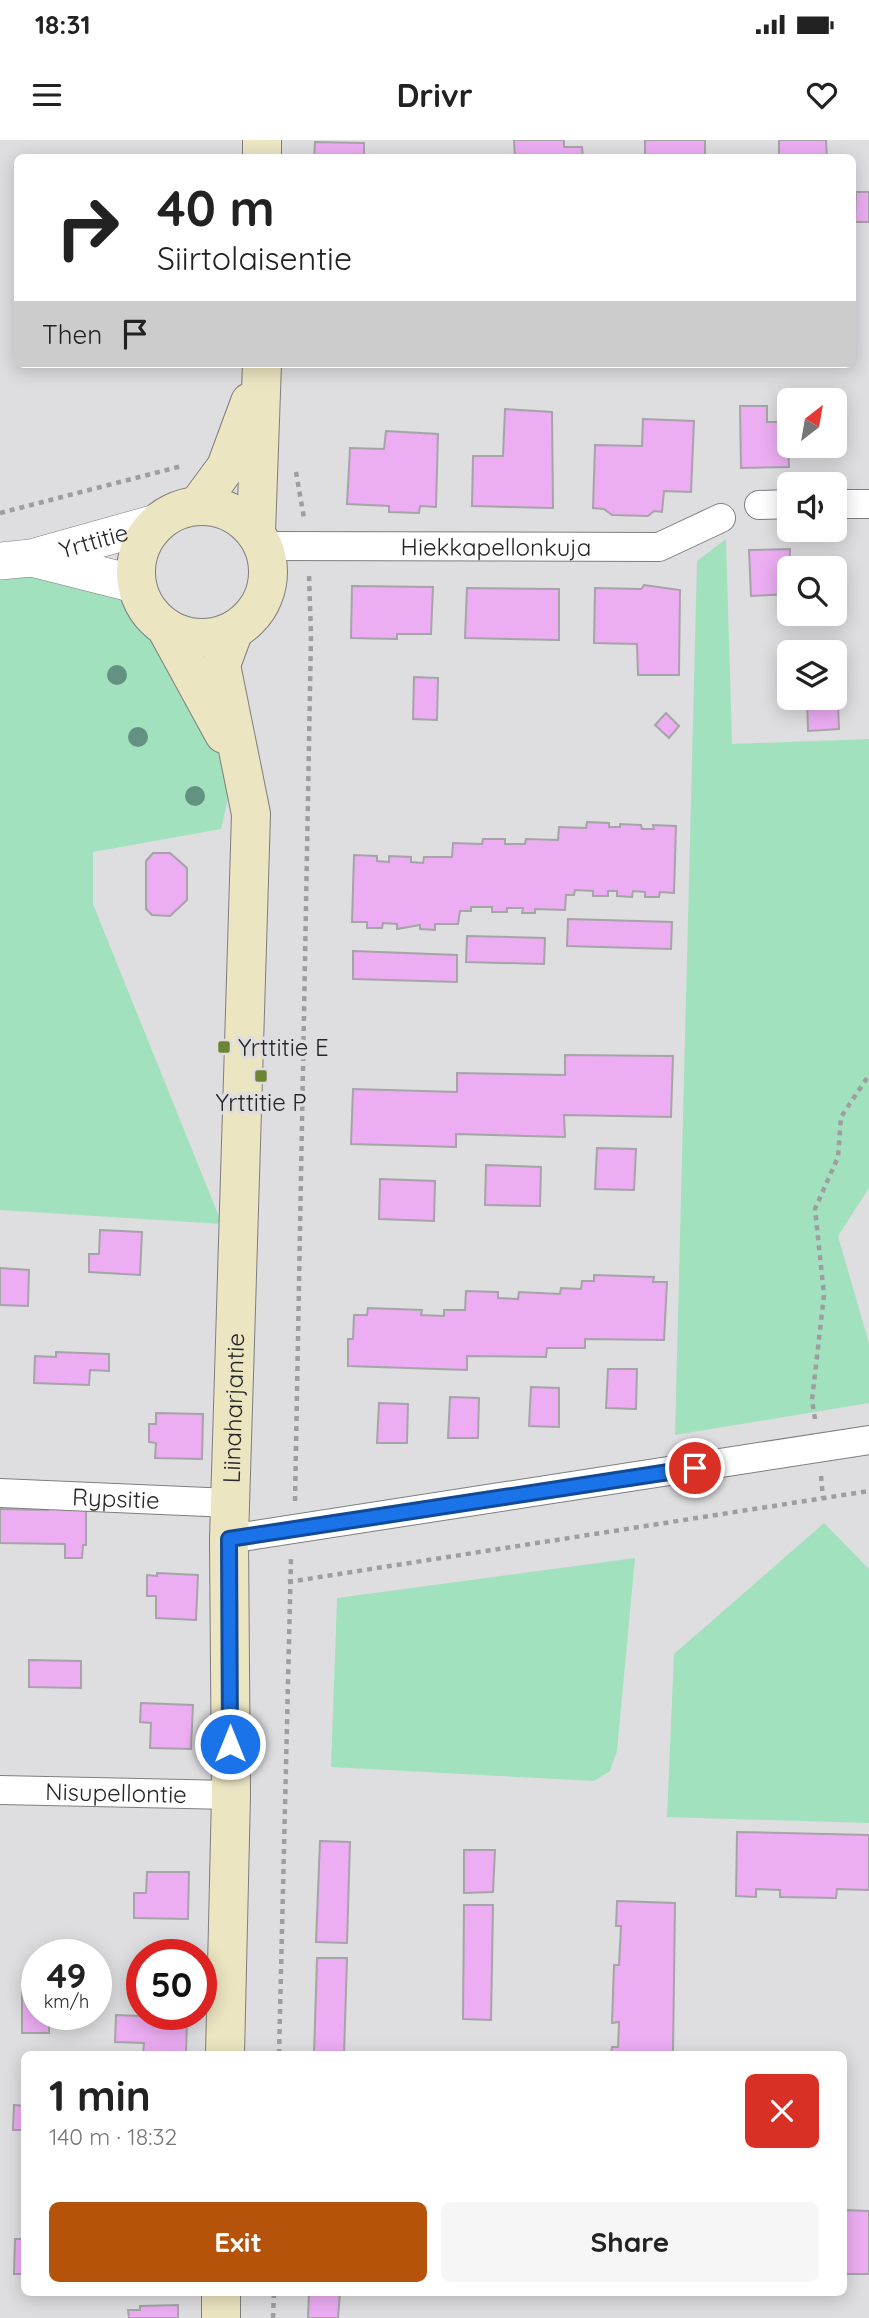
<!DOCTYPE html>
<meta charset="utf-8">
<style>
:root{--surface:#fff;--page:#f6f6f6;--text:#222;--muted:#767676;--accent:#b45309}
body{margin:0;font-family:Quicksand,sans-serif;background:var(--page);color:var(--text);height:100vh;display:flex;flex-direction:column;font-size:26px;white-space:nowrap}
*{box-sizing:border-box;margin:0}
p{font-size:23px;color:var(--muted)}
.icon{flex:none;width:38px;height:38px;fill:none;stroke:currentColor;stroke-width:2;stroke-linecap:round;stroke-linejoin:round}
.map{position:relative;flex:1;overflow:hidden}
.sheet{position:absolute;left:21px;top:1911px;width:826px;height:245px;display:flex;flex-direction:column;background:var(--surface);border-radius:10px;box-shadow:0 4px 18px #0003}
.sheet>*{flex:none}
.guide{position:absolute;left:14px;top:14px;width:842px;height:214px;border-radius:10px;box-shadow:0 4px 18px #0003;background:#fff;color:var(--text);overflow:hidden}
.needle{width:46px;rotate:31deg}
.buttons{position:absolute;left:777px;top:248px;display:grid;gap:14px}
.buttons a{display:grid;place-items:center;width:70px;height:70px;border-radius:10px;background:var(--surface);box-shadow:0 4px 18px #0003;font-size:35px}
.speed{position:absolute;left:21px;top:1799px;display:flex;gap:14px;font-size:35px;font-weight:700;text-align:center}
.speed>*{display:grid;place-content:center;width:91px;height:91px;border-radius:50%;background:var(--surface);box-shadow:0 4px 18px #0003;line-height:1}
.speed small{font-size:18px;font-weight:400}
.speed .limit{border:10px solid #d22;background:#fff;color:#111}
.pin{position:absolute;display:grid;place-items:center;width:60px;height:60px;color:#fff;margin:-30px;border:4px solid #fff;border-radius:50%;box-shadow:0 2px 7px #0007}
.me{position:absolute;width:77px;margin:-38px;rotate:0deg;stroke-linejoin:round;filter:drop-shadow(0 0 5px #0008)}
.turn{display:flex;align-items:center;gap:24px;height:147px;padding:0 28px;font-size:32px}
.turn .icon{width:91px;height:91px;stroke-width:2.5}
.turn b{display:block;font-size:49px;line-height:60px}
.then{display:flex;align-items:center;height:66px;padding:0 28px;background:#0003;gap:14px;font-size:26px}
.round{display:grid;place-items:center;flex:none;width:74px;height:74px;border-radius:10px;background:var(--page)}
.headline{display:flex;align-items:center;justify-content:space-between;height:119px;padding:0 28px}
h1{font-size:42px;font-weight:700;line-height:52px}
.button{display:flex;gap:14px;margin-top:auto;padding:14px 28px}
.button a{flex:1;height:80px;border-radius:10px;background:var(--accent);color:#fff;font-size:28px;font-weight:700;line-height:80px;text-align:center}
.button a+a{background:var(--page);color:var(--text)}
.status{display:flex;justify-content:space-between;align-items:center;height:49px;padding:0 35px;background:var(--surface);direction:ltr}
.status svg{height:19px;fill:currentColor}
header{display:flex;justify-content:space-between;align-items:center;height:91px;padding:0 28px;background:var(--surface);font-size:32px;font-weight:700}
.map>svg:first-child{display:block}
.green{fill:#a2e1be}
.building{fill:#ecadf3;stroke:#a5a4a6;stroke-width:2}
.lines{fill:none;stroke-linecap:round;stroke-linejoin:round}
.minor-casing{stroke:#7e7e7f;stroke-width:30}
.tertiary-casing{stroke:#7e7e7f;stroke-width:38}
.secondary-casing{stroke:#7e7e7f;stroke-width:40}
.path{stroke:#9e9ea0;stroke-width:4.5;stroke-dasharray:5 5;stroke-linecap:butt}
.minor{stroke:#fff;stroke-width:28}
.tertiary{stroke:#fff;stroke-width:37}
.secondary{stroke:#ece5c2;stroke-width:38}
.tree{fill:#649282}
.route-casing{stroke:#114b97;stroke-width:18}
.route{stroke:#1a73e8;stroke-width:12}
.poi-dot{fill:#6e8435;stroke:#dedee0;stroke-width:2.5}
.labels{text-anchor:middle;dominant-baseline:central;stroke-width:7;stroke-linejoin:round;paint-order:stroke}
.street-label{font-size:24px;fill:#262627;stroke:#dedee0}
.poi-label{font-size:24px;fill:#262627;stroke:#dedee0;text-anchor:start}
</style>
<div class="status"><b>18:31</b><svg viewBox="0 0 49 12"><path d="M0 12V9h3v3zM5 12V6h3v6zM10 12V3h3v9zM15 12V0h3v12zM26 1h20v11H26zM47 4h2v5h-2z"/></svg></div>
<header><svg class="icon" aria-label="menu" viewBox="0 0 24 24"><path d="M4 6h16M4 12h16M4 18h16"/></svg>Drivr<svg class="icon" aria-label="heart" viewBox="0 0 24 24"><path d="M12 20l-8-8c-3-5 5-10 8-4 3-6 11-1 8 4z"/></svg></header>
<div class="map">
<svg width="869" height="2178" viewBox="0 0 869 2178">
<rect width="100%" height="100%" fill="#dedee0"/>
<g class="green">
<polygon points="726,399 732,604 869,599 869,1048 838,1096 869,1203 869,1263 675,1295 697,421"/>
<polygon points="0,421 129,451 162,490 236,624 221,689 93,712 93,764 222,1084 0,1070"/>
<polygon points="824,1383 869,1429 869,1683 667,1677 674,1514"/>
<polygon points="635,1418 617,1611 610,1631 594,1641 331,1627 337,1458"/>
</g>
<g class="building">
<polygon points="514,0 564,0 564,7 582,7 583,18 515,18"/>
<rect x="645" y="0" width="60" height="18"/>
<polygon points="779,0 826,0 827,18 779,18"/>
<polygon points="315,2 364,3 364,18 314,18"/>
<polygon points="856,52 869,52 869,82 855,82"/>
<polygon points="840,265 841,313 817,313 817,306 835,306 835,266"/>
<polygon points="740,266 767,266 767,282 787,282 789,327 741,328"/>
<polygon points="505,269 552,272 553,368 472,366 473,316 503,316"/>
<polygon points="643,279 694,281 691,352 664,351 662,372 654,371 648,376 612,375 604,369 593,368 595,305 642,306"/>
<polygon points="386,291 438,294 436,367 420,366 419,373 389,372 389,366 347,364 350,308 384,309"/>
<polygon points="790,409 789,454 751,456 749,410"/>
<polygon points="644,445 680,450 679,535 638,535 637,504 594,503 595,448 641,449"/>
<polygon points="352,446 433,447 431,494 397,494 397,499 351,498"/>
<polygon points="467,448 559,449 559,500 465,498"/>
<polygon points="414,537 438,538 437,580 413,579"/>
<polygon points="835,542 837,542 839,589 808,591 807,558 835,558"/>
<polygon points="666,573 679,586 669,598 655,585"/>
<polygon points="587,682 609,683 609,687 620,687 620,684 641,685 642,689 654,689 653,685 676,686 674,753 660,752 659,757 645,757 645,752 633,751 632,757 617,756 617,751 608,751 608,756 593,756 593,751 575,750 574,755 566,755 565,770 535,769 535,773 522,773 523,768 507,768 507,772 492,772 492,767 471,767 471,771 460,771 458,784 435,784 435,790 420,789 420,785 397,789 397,784 383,783 382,788 367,788 367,782 352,782 354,715 377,716 377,721 389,722 389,716 411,717 411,722 423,723 424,717 452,717 453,703 482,704 483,699 505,699 505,704 525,704 526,699 558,700 559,687 586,688"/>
<polygon points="153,713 170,713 187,728 187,760 170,776 152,775 146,769 146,721"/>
<polygon points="568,779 672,782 671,809 567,806"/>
<polygon points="467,796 545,798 544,824 466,822"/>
<polygon points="353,811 457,815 457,842 353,839"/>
<polygon points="565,915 673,916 671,977 564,975 565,997 456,994 456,1007 351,1004 353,949 457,952 457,933 565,935"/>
<polygon points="597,1008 636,1009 634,1050 595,1049"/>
<polygon points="486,1025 541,1027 540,1066 485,1065"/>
<polygon points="380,1039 435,1041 434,1081 379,1079"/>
<polygon points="100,1090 142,1092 140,1135 89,1132 89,1114 99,1114"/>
<polygon points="0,1128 29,1130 28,1166 0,1165"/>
<polygon points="594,1135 654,1137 653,1142 667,1142 664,1200 585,1199 585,1208 547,1208 546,1217 467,1216 467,1230 348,1226 348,1199 353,1199 354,1175 367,1175 368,1168 422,1170 421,1175 444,1176 444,1170 465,1170 466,1151 498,1152 498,1158 518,1159 519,1152 560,1154 561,1148 581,1149 582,1141 594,1141"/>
<polygon points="56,1212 109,1214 109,1231 90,1230 89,1245 34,1243 35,1216 56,1217"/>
<polygon points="608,1229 637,1229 636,1269 606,1268"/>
<polygon points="531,1247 559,1248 559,1287 529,1286"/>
<polygon points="450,1257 479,1258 478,1298 448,1298"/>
<polygon points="379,1263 408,1264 407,1303 377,1303"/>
<polygon points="156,1273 203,1274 202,1319 155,1318 156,1303 149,1302 149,1284 156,1284"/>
<polygon points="48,1364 86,1370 86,1405 83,1405 82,1418 65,1418 65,1404 0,1403 0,1369 48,1370"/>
<polygon points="157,1433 198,1435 196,1480 156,1478 156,1456 147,1456 147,1435 157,1436"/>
<polygon points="29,1520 81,1521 81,1548 29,1547"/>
<polygon points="141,1563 193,1565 191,1609 150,1608 151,1583 140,1582"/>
<polygon points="737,1692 869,1695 869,1750 837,1749 836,1758 780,1757 780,1750 756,1749 756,1757 736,1756"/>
<polygon points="320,1701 350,1702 347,1803 316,1802"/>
<polygon points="464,1710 495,1710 493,1752 464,1753"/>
<polygon points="147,1732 189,1732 188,1779 134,1778 134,1753 146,1753"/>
<polygon points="617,1761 675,1763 673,1914 611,1914 612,1907 618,1907 619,1882 612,1883 614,1825 619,1825 621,1786 616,1786"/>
<polygon points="464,1765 493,1765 491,1880 463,1879"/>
<polygon points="317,1818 347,1818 344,1914 314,1914"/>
<polygon points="22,1838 37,1838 37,1874 49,1874 49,1893 22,1893"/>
<polygon points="116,1875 187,1878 186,1914 143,1914 144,1903 115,1902"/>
<polygon points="14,1965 24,1966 24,1990 13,1990"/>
<polygon points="844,2070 869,2071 869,2134 844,2134"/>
<polygon points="15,2099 24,2099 24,2134 14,2134"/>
<polygon points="309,2152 340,2152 338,2178 308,2178"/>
<polygon points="178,2165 178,2178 129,2178 128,2170 140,2170 140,2166"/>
</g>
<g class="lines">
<g class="minor-casing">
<g id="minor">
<polyline points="835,364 869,364"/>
<polyline points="759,365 789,364"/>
<path id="s1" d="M263,406L659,407L721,378"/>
<path id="s2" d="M0,1353L230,1363"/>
<polyline points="229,1399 869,1300"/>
<path id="s3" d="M0,1650L231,1655"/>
</g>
</g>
<g class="tertiary-casing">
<g id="tertiary">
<polyline points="32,418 135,444"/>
<path id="s4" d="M0,421L31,418L156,383"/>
</g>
</g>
<g class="secondary-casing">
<g id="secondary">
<polyline points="262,18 262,0"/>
<polyline points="198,365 226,327 250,262"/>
<circle cx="202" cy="432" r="66"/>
<polyline points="256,392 262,224"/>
<polyline points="166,488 224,594"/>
<path id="s5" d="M225,1914L231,1655L229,1399L251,674L221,525L234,490"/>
<polyline points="221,2178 221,2152"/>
</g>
</g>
<g class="path">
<polyline points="296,332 304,378"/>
<polyline points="0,373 182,326"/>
<polyline points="815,1279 812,1260 824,1155 815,1069 838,1017 841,977 869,935"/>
<polyline points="821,1336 823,1358"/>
<polyline points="295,1361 311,495 309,435"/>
<polyline points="288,1442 869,1351"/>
<polyline points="279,1914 291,1419"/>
<polyline points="273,2178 274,2152"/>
</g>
<use href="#minor" class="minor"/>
<use href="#tertiary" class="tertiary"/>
<use href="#secondary" class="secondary"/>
</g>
<g class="tree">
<circle cx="117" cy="535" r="10"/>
<circle cx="138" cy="597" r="10"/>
<circle cx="195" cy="656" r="10"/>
</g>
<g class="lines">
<g class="route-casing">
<polyline id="route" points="230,1604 229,1399 695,1328"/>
</g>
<use href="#route" class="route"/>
</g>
<g class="poi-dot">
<rect x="217" y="900" width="14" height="14" rx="3.5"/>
<rect x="254" y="929" width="14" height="14" rx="3.5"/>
</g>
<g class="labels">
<g class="street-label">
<text stroke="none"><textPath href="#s4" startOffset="96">Yrttitie</textPath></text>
<text stroke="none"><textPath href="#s1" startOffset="233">Hiekkapellonkuja</textPath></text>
<text stroke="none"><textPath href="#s5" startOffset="646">Liinaharjantie</textPath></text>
<text stroke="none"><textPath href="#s2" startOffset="116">Rypsitie</textPath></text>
<text stroke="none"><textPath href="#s3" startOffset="116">Nisupellontie</textPath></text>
</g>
<g class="poi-label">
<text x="238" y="907">Yrttitie E</text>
<text x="261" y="962" text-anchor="middle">Yrttitie P</text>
</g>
</g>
</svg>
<div class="buttons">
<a><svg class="needle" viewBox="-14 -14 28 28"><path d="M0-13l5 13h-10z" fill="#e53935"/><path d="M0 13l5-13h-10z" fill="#767676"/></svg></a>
<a><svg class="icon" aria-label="sound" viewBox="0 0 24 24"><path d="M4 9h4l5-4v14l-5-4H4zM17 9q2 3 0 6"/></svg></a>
<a><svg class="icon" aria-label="search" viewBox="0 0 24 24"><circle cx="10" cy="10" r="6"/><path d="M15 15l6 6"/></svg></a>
<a><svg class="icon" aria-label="layers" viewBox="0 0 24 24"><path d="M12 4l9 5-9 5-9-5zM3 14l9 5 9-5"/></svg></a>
</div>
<div class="speed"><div>49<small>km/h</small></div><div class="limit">50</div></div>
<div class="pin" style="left:695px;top:1328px;background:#d93025"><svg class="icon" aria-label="arrive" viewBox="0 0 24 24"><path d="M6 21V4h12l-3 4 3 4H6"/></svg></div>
<svg class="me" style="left:230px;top:1604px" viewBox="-20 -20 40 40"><circle r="17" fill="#1a73e8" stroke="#fff" stroke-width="3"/><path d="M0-11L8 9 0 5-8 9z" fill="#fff"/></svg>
<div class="guide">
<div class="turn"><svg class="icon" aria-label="right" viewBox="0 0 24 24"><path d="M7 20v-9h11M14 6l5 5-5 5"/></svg><div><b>40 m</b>Siirtolaisentie</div></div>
<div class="then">Then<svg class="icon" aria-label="arrive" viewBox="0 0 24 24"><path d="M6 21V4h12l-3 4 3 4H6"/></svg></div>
</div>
<section class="sheet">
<div class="headline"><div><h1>1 min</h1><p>140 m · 18:32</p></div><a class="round" style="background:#d93025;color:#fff"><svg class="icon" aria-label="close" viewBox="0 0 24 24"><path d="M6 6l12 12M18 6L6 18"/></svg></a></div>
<div class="button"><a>Exit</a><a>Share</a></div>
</section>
</div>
